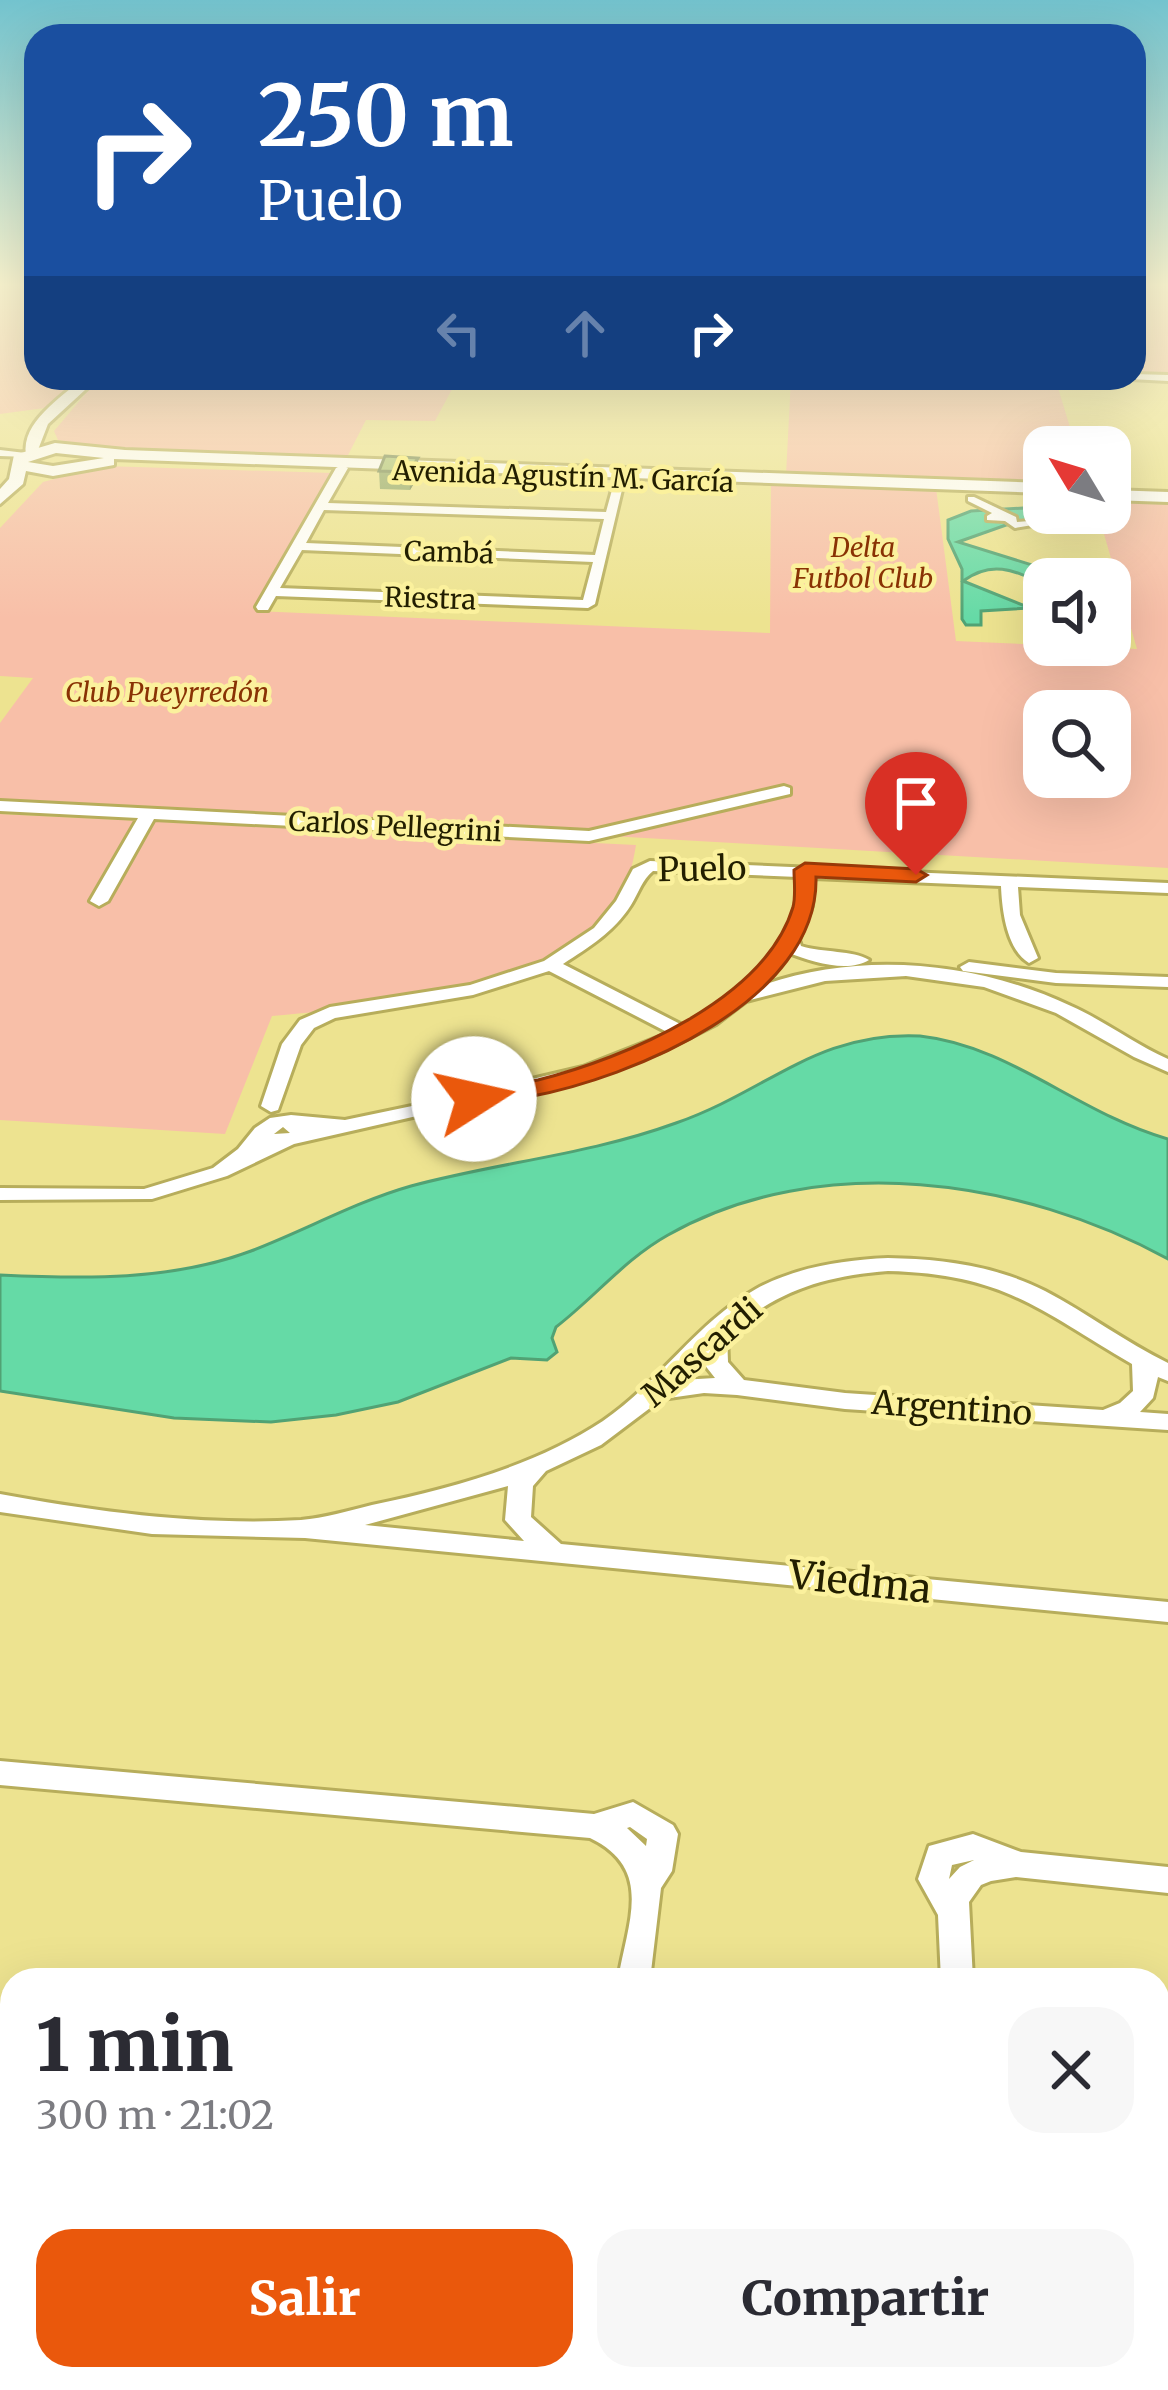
<!DOCTYPE html>
<html lang="es">
<meta charset="utf-8">
<style>
:root{--surface:#fff;--page:#f7f7f7;--text:#2b2b33;--muted:#7c7c81;--accent:#ea580c}
body{margin:0;font-family:Merriweather,serif;background:var(--page);color:var(--text);height:100vh;display:flex;flex-direction:column;font-size:45px;white-space:nowrap}
*{box-sizing:border-box;margin:0}
p{font-size:39px;color:var(--muted)}
.icon{flex:none;width:66px;height:66px;fill:none;stroke:currentColor;stroke-width:2;stroke-linecap:round;stroke-linejoin:round}
.map{position:relative;flex:1;overflow:hidden}
.panel{position:absolute;left:0px;top:1968px;width:1170px;height:423px;display:flex;flex-direction:column;background:var(--surface);border-radius:36px 36px 0 0;box-shadow:0 12px 48px #0002}
.panel>*{flex:none}
.hud{position:absolute;left:24px;top:24px;width:1122px;height:366px;border-radius:36px;box-shadow:0 12px 48px #0002;background:#1a4fa0;color:#fff;overflow:hidden}
.needle{width:78px;rotate:308deg}
.fabs{position:absolute;left:1023px;top:426px;display:grid;gap:24px}
.fabs a{display:grid;place-items:center;width:108px;height:108px;border-radius:24px;background:var(--surface);box-shadow:0 12px 48px #0002;font-size:60px}
.pin{position:absolute;display:grid;place-items:center;width:102px;height:102px;color:#fff;margin:-123px -51px;border-radius:50% 50% 50% 0;rotate:-45deg;box-shadow:0 0 12px #0007}
.pin .icon{rotate:45deg}
.me{position:absolute;width:132px;margin:-66px;rotate:80deg;stroke-linejoin:round;filter:drop-shadow(0 0 9px #0008)}
.turn{display:flex;align-items:center;gap:42px;height:252px;padding:0 36px;font-size:54px}
.turn .icon{width:156px;height:156px;stroke-width:2.5}
.turn b{display:block;font-size:84px;line-height:102px}
.lanes{display:flex;align-items:center;height:114px;padding:0 36px;background:#0003;justify-content:center;gap:60px;direction:ltr}
.lanes .off{opacity:.35}
.round{display:grid;place-items:center;flex:none;width:126px;height:126px;border-radius:36px;background:var(--page)}
.summary{display:flex;align-items:center;justify-content:space-between;height:204px;padding:0 36px}
h1{font-size:72px;font-weight:800;line-height:90px}
.primary-button{display:flex;gap:24px;margin-top:auto;padding:24px 36px}
.primary-button a{flex:1;height:138px;border-radius:36px;background:var(--accent);color:#fff;font-size:48px;font-weight:800;line-height:138px;text-align:center}
.primary-button a+a{background:var(--page);color:var(--text)}
.map>svg:first-child{display:block}
.green{fill:#f8bfa8;fill-rule:evenodd}
.water{fill:#65daa6;stroke:#51a274;stroke-width:3}
.lines{fill:none;stroke-linecap:round;stroke-linejoin:round}
.pedestrian-casing{stroke:#b7ad5b;stroke-width:6}
.minor-casing{stroke:#b7ad5b;stroke-width:6}
.tertiary-casing{stroke:#b7ad5b;stroke-width:6}
.secondary-casing{stroke:#b7ad5b;stroke-width:6}
.pedestrian{fill:#fff;fill-rule:evenodd}
.minor{fill:#fff;fill-rule:evenodd}
.tertiary{fill:#fff;fill-rule:evenodd}
.secondary{fill:#fff;fill-rule:evenodd}
.wall{fill:#94a865}
.shaded-wall{fill:#788853}
.building{fill:#acc376;stroke:#788853;stroke-width:3}
.route{fill:#ea580c;stroke:#983908;stroke-width:3}
.labels{text-anchor:middle;dominant-baseline:central;stroke-width:9;stroke-linejoin:round;paint-order:stroke}
.far-street-label{font-size:27px;fill:#221e00;stroke:#fbf19d}
.far-park-label{font-size:27px;font-style:italic;fill:#893204;stroke:#fbf19d}
.street-label{font-size:33px;fill:#221e00;stroke:#fbf19d}
.near-street-label{font-size:39px;fill:#221e00;stroke:#fbf19d}
</style>
<div class="map">
<svg width="1168" height="2390" viewBox="0 0 1168 2390">
<rect width="100%" height="100%" fill="#ede390"/>
<g class="green">
<polygon points="0,284 36,284 36,378 81,378 52,407 0,414"/>
<polygon points="1134,284 1168,284 1168,376 1134,375"/>
<polygon points="99,378 458,378 435,421 366,420 345,461 127,453 58,440 54,431"/>
<polygon points="791,378 1055,378 1076,447 1044,447 1044,484 786,475"/>
<path d="M97,453L1044,490L936,488L956,641L1137,649L1098,513H1110V492L1168,495L1140,496L1168,498V868L0,801V723L33,678L0,676V528L43,482L104,466L332,473L255,611L770,633L771,484L829,485L135,458L99,461ZM1044,711H1110V777H1044Z"/>
<path d="M0,814L636,845C632,869 626,893 611,913C551,991 365,1008 272,1016L225,1134L0,1120Z"/>
</g>
<g class="water">
<path d="M1023,508L1045,513L1044,520L1006,525L958,542L1077,579H1044V584C1013,570 992,560 963,581L1030,608L981,611V625H966L962,619V569L948,539V520L971,511Z"/>
<path d="M920,1036C1011,1046 1077,1113 1168,1139V1259C1022,1179 820,1149 668,1235C625,1259 595,1297 556,1327L552,1338L557,1352L547,1360L511,1358L398,1402L336,1415L271,1422L174,1418L0,1391V1275C84,1279 171,1281 251,1251C306,1230 355,1202 411,1186C500,1162 588,1155 676,1123C768,1091 817,1031 920,1036Z"/>
</g>
<g class="lines">
<g class="pedestrian-casing">
<g id="pedestrian">
<polygon points="968,497 974,497 1016,517 1017,522 1042,520 1044,512 1053,513 1051,522 1015,528 1005,521 987,520 987,516 992,513 968,501"/>
<polygon points="1054,568 1058,569 1063,579 1053,579 1049,571"/>
</g>
</g>
<g class="minor-casing">
<g id="minor">
<polygon points="1134,374 1168,375 1168,381 1130,379"/>
<polygon points="0,450 34,454 28,457 0,456"/>
<path d="M342,465L348,468L328,503L606,512L615,479L625,477L595,604L588,608L276,596L268,610H258L256,607L336,468ZM324,510L604,519L595,555L306,543ZM302,550L593,562L583,600L280,588Z"/>
<polygon points="784,786 790,788 790,794 589,841 154,819 108,901 99,906 90,901 138,818 0,811 0,801 589,831"/>
<path d="M650,861L1168,883V893L1018,887L1020,915L1038,958L1029,963C1007,950 1002,911 1001,886L814,878L812,906L799,940L801,946C823,953 853,950 869,960C848,973 812,962 789,953L766,984C864,951 978,962 1071,1006C1105,1021 1134,1044 1168,1059V1072L1134,1057L1056,1013L984,987L906,976L825,981L746,1001L716,1024L659,1053L597,1075L294,1144L227,1176L152,1199L0,1200V1188L144,1189L213,1168L238,1149L255,1128L270,1118L291,1115L345,1120L460,1096L583,1067L669,1033L549,971L473,995L335,1018L314,1028L301,1045L278,1110L271,1112L261,1106L282,1044L300,1020L330,1007L470,985L544,961L594,928L616,901L633,869ZM653,871L798,877C800,944 739,998 684,1026L563,964C589,947 614,932 631,905C639,892 642,880 653,871ZM283,1127L290,1133L274,1134Z"/>
<polygon points="969,962 1056,973 1168,977 1168,987 1056,983 963,971 960,967"/>
<path d="M888,1258C943,1259 996,1266 1045,1291C1087,1313 1125,1342 1168,1363V1381L1158,1377L1153,1398L1140,1412L1168,1414V1430L845,1409L737,1395L704,1393L662,1399L601,1445L546,1471L533,1486L531,1517L561,1544L1168,1602V1622L305,1538L152,1534L0,1512V1494C98,1512 201,1526 301,1520C324,1518 349,1511 372,1505C452,1488 535,1466 603,1421C659,1383 697,1322 756,1289C796,1267 843,1260 888,1258ZM888,1271C1004,1274 1038,1309 1132,1364L1133,1391L1120,1403L1103,1410L845,1393L744,1380L728,1362L727,1335C775,1291 824,1276 888,1271ZM704,1357V1364L715,1378L681,1380ZM508,1486L505,1520L524,1541L365,1525Z"/>
<path d="M0,1761L594,1814L633,1802L673,1825L678,1834L672,1871L661,1888L650,1980H618C627,1923 655,1869 590,1838L0,1785ZM630,1827L647,1839L646,1846L627,1828Z"/>
<path d="M973,1834L1021,1852L1168,1867V1893L1016,1877L991,1881L981,1885L969,1902L973,1980H941L938,1915L918,1879L929,1846ZM974,1860L960,1867L949,1879L952,1865Z"/>
<polygon points="0,2025 12,2027 12,2057 0,2055"/>
<polygon points="1168,2293 1168,2329 1158,2333 1158,2297"/>
<polygon points="213,2379 249,2379 248,2390 212,2390"/>
<rect x="588" y="2379" width="36" height="11"/>
<polygon points="994,2379 1046,2379 1042,2390 990,2390"/>
</g>
</g>
<g class="tertiary-casing">
<path id="tertiary" d="M83,378H98L48,424L36,455H26C21,422 61,398 83,378Z"/>
</g>
<g class="secondary-casing">
<g id="secondary">
<path d="M55,443L125,450L1044,483V493L114,459V465L53,476L26,471L23,484L0,504V489L9,479L14,455ZM56,453L104,458L53,466L28,462Z"/>
<polygon points="1110,490 1168,492 1168,502 1110,500"/>
</g>
</g>
<use href="#pedestrian" class="pedestrian"/>
<use href="#minor" class="minor"/>
<use href="#tertiary" class="tertiary"/>
<use href="#secondary" class="secondary"/>
</g>
<polygon class="wall" points="385,456 419,475 410,490 380,489 379,471"/>
<polygon class="shaded-wall" points="418,458 419,475 410,490 409,472"/>
<polygon class="building" points="385,456 418,458 409,472 379,471"/>
<linearGradient id="sky" x2="0" y2="1"><stop stop-color="#73c3ce"/><stop offset="0.46" stop-color="#f7f2cd"/><stop offset="1" stop-color="#f7f2cd" stop-opacity="0"/></linearGradient>
<rect width="1168" height="619" fill="url(#sky)"/>
<path class="route" d="M805,863L916,869L927,875L916,882L816,877C819,1001 631,1078 528,1097C509,1100 484,1109 465,1104L461,1099L465,1093C489,1087 514,1085 538,1080C625,1058 765,1000 793,907C796,896 794,881 794,870Z"/>
<g class="labels">
<g class="far-street-label">
<text transform="translate(563 476) rotate(2)">Avenida Agustín M. García</text>
<text transform="translate(449 552) rotate(2)">Cambá</text>
<text transform="translate(430 598) rotate(2)">Riestra</text>
<text transform="translate(395 826) rotate(3)">Carlos Pellegrini</text>
</g>
<g class="far-park-label">
<text x="863" y="547">Delta<tspan x="863" dy="31">Futbol Club</tspan></text>
<text x="167" y="692">Club Pueyrredón</text>
</g>
<g class="street-label">
<text transform="translate(702 869) rotate(-1)">Puelo</text>
<text transform="translate(702 1352) rotate(-41)">Mascardi</text>
<text transform="translate(952 1408) rotate(4)">Argentino</text>
</g>
<g class="near-street-label">
<text transform="translate(860 1582) rotate(6)">Viedma</text>
</g>
</g>
</svg>
<div class="fabs">
<a><svg class="needle" viewBox="-14 -14 28 28"><path d="M0-13l5 13h-10z" fill="#e53935"/><path d="M0 13l5-13h-10z" fill="#7c7c81"/></svg></a>
<a><svg class="icon" aria-label="sound" viewBox="0 0 24 24"><path d="M4 9h4l5-4v14l-5-4H4zM17 9q2 3 0 6"/></svg></a>
<a><svg class="icon" aria-label="search" viewBox="0 0 24 24"><circle cx="10" cy="10" r="6"/><path d="M15 15l6 6"/></svg></a>
</div>
<div class="pin" style="left:916px;top:875px;background:#d93025"><svg class="icon" aria-label="arrive" viewBox="0 0 24 24"><path d="M6 21V4h12l-3 4 3 4H6"/></svg></div>
<svg class="me" style="left:474px;top:1099px" viewBox="-20 -20 40 40"><circle r="19" fill="#fff"/><path d="M0-13L10 11 0 6-10 11z" fill="#ea580c"/></svg>
<div class="hud">
<div class="turn"><svg class="icon" aria-label="right" viewBox="0 0 24 24"><path d="M7 20v-9h11M14 6l5 5-5 5"/></svg><div><b>250 m</b>Puelo</div></div>
<div class="lanes"><svg class="icon off" aria-label="left" viewBox="0 0 24 24"><path d="M17 20v-9H6M10 6l-5 5 5 5"/></svg><svg class="icon off" aria-label="ahead" viewBox="0 0 24 24"><path d="M12 20V5M6 11l6-6 6 6"/></svg><svg class="icon" aria-label="right" viewBox="0 0 24 24"><path d="M7 20v-9h11M14 6l5 5-5 5"/></svg></div>
</div>
<section class="panel">
<div class="summary"><div><h1>1 min</h1><p>300 m · 21:02</p></div><a class="round"><svg class="icon" aria-label="close" viewBox="0 0 24 24"><path d="M6 6l12 12M18 6L6 18"/></svg></a></div>
<div class="primary-button"><a>Salir</a><a>Compartir</a></div>
</section>
</div>
